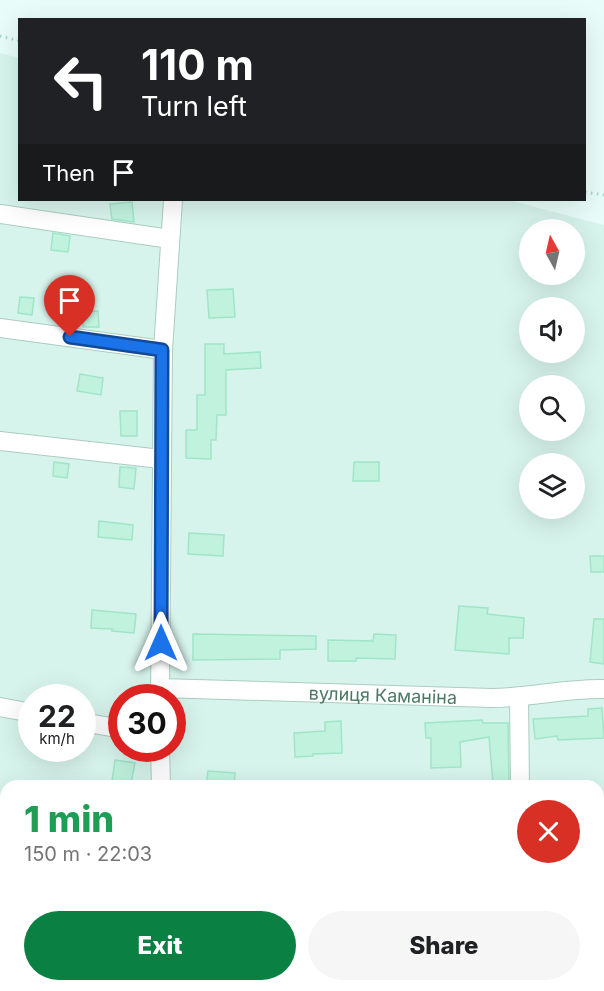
<!DOCTYPE html>
<meta charset="utf-8">
<style>
:root{--surface:#fff;--page:#f6f6f6;--text:#202124;--muted:#757577;--accent:#0b8043}
body{margin:0;font-family:Inter,sans-serif;background:var(--page);color:var(--text);height:100vh;display:flex;flex-direction:column;font-size:22px;white-space:nowrap}
*{box-sizing:border-box;margin:0}
p{font-size:20px;color:var(--muted)}
.icon{flex:none;width:33px;height:33px;fill:none;stroke:currentColor;stroke-width:2;stroke-linecap:round;stroke-linejoin:round}
.map{position:relative;flex:1;overflow:hidden}
.details{position:absolute;left:0px;top:780px;width:604px;height:212px;display:flex;flex-direction:column;background:var(--surface);border-radius:18px 18px 0 0;box-shadow:0 6px 24px #0002}
.details>*{flex:none}
.hud{position:absolute;left:18px;top:18px;width:568px;height:183px;border-radius:0px;box-shadow:0 6px 24px #0002;background:#202124;color:#fff;overflow:hidden}
.needle{width:39px;rotate:352deg}
.tools{position:absolute;left:519px;top:219px;display:grid;gap:12px}
.tools a{display:grid;place-items:center;width:66px;height:66px;border-radius:50%;background:var(--surface);box-shadow:0 6px 24px #0002;font-size:30px}
.speed{position:absolute;left:18px;top:684px;display:flex;gap:12px;font-size:30px;font-weight:700;text-align:center}
.speed>*{display:grid;place-content:center;width:78px;height:78px;border-radius:50%;background:var(--surface);box-shadow:0 6px 24px #0002;line-height:1}
.speed small{font-size:15px;font-weight:400}
.speed .limit{border:9px solid #d22;background:#fff;color:#111}
.pin{position:absolute;display:grid;place-items:center;width:51px;height:51px;color:#fff;margin:-62px -26px;border-radius:50% 50% 50% 0;rotate:-45deg;box-shadow:0 0 6px #0007}
.pin .icon{rotate:45deg}
.me{position:absolute;width:66px;margin:-33px;rotate:0deg;stroke-linejoin:round;filter:drop-shadow(0 0 4px #0008)}
.turn{display:flex;align-items:center;gap:21px;height:126px;padding:0 24px;font-size:27px}
.turn .icon{width:78px;height:78px;stroke-width:2.5}
.turn b{display:block;font-size:42px;line-height:51px}
.then{display:flex;align-items:center;height:57px;padding:0 24px;background:#0003;gap:12px;font-size:22px}
.round{display:grid;place-items:center;flex:none;width:63px;height:63px;border-radius:32px;background:var(--page)}
.overview{display:flex;align-items:center;justify-content:space-between;height:102px;padding:0 24px}
h1{font-size:36px;font-weight:800;line-height:45px;color:#1e9e55}
.primary-button{display:flex;gap:12px;margin-top:auto;padding:12px 24px}
.primary-button a{flex:1;height:69px;border-radius:36px;background:var(--accent);color:#fff;font-size:24px;font-weight:800;line-height:69px;text-align:center}
.primary-button a+a{background:var(--page);color:var(--text)}
.map>svg:first-child{display:block}
.residential{fill:#d7f4ec;fill-rule:evenodd}
.building{fill:#c0f2de;stroke:#a0e5c8;stroke-width:1.5}
.lines{fill:none;stroke-linecap:round;stroke-linejoin:round}
.street-casing{stroke:#abcdc0;stroke-width:20}
.path{stroke:#a2d8c2;stroke-width:3;stroke-dasharray:1.5 4.5;stroke-linecap:butt}
.street{stroke:#fff;stroke-width:18}
.route-casing{stroke:#114b97;stroke-width:15}
.route{stroke:#1a73e8;stroke-width:10}
.labels{text-anchor:middle;dominant-baseline:central;stroke-width:4.5;stroke-linejoin:round;paint-order:stroke}
.street-label{font-size:18px;fill:#4b7864;stroke:#effffc}
</style>
<div class="map">
<svg width="604" height="991" viewBox="0 0 604 991">
<rect width="100%" height="100%" fill="#e8fdf9"/>
<path class="residential" d="M0,53L19,58L20,200H508L604,225V991H0ZM530,230H574V274H530ZM530,308H574V352H530ZM530,386H574V430H530ZM530,464H574V508H530ZM32,698H82V748H32ZM122,698H172V748H122ZM6,786H598V986H6Z"/>
<g class="building">
<polygon points="132,202 134,222 112,219 110,204"/>
<polygon points="53,233 70,236 68,252 51,250"/>
<polygon points="233,289 235,317 209,318 207,290"/>
<polygon points="20,297 34,298 32,315 18,313"/>
<polygon points="98,311 99,327 83,327 83,312"/>
<polygon points="205,344 224,344 224,354 260,352 261,368 226,370 226,415 217,415 216,440 211,440 211,459 186,458 186,430 197,430 197,395 205,395"/>
<polygon points="80,374 103,378 101,395 77,391"/>
<polygon points="120,411 137,411 137,436 121,436"/>
<polygon points="54,462 69,464 67,478 53,476"/>
<polygon points="354,462 379,462 379,481 353,481"/>
<polygon points="120,467 136,468 134,489 119,487"/>
<polygon points="99,521 133,525 132,540 98,537"/>
<polygon points="189,533 224,535 223,556 188,554"/>
<polygon points="590,556 604,556 604,572 591,572"/>
<polygon points="459,606 488,608 487,614 524,618 523,638 509,638 509,654 455,650"/>
<polygon points="92,610 136,614 134,633 112,631 112,629 91,628"/>
<polygon points="594,619 604,619 604,664 590,662"/>
<polygon points="193,634 316,636 316,649 280,650 280,659 193,660"/>
<polygon points="374,634 396,635 395,659 356,658 356,661 328,661 328,640 373,641"/>
<polygon points="602,708 604,738 558,740 557,736 535,739 533,719 588,716 588,709"/>
<polygon points="482,720 483,723 508,723 509,782 493,784 489,737 460,742 461,767 431,768 431,738 426,738 425,723"/>
<polygon points="341,721 342,753 313,754 313,756 295,757 294,733 325,731 325,722"/>
<polygon points="115,760 135,763 131,784 112,781"/>
<polygon points="208,771 235,773 234,786 206,786"/>
</g>
<g class="lines">
<g class="street-casing">
<g id="street">
<polyline points="0,214 170,239"/>
<polyline points="0,328 163,350"/>
<polyline points="0,441 161,459"/>
<path id="s1" d="M161,688L491,698C529,698 565,688 604,689"/>
<polyline points="160,698 163,350 173,200"/>
<polyline points="519,698 520,786"/>
<polyline points="0,707 32,713"/>
<polyline points="82,722 122,729"/>
<polyline points="160,748 161,786"/>
<polyline points="166,986 167,991"/>
</g>
</g>
<g class="path">
<polyline points="0,36 20,41"/>
<polyline points="585,192 604,195"/>
</g>
<use href="#street" class="street"/>
</g>
<g class="lines">
<g class="route-casing">
<polyline id="route" points="70,337 162,350 161,643"/>
</g>
<use href="#route" class="route"/>
</g>
<g class="labels">
<g class="street-label">
<text stroke="none"><textPath href="#s1" startOffset="222">вулиця Каманіна</textPath></text>
</g>
</g>
</svg>
<div class="tools">
<a><svg class="needle" viewBox="-14 -14 28 28"><path d="M0-13l5 13h-10z" fill="#e53935"/><path d="M0 13l5-13h-10z" fill="#757577"/></svg></a>
<a><svg class="icon" aria-label="sound" viewBox="0 0 24 24"><path d="M4 9h4l5-4v14l-5-4H4zM17 9q2 3 0 6"/></svg></a>
<a><svg class="icon" aria-label="search" viewBox="0 0 24 24"><circle cx="10" cy="10" r="6"/><path d="M15 15l6 6"/></svg></a>
<a><svg class="icon" aria-label="layers" viewBox="0 0 24 24"><path d="M12 4l9 5-9 5-9-5zM3 14l9 5 9-5"/></svg></a>
</div>
<div class="speed"><div>22<small>km/h</small></div><div class="limit">30</div></div>
<div class="pin" style="left:70px;top:337px;background:#d93025"><svg class="icon" aria-label="arrive" viewBox="0 0 24 24"><path d="M6 21V4h12l-3 4 3 4H6"/></svg></div>
<svg class="me" style="left:161px;top:643px" viewBox="-20 -20 40 40"><path d="M0-17L14 15 0 8-14 15z" fill="#1a73e8" stroke="#fff" stroke-width="4"/></svg>
<div class="hud">
<div class="turn"><svg class="icon" aria-label="left" viewBox="0 0 24 24"><path d="M17 20v-9H6M10 6l-5 5 5 5"/></svg><div><b>110 m</b>Turn left</div></div>
<div class="then">Then<svg class="icon" aria-label="arrive" viewBox="0 0 24 24"><path d="M6 21V4h12l-3 4 3 4H6"/></svg></div>
</div>
<section class="details">
<div class="overview"><div><h1>1 min</h1><p>150 m · 22:03</p></div><a class="round" style="background:#d93025;color:#fff"><svg class="icon" aria-label="close" viewBox="0 0 24 24"><path d="M6 6l12 12M18 6L6 18"/></svg></a></div>
<div class="primary-button"><a>Exit</a><a>Share</a></div>
</section>
</div>
